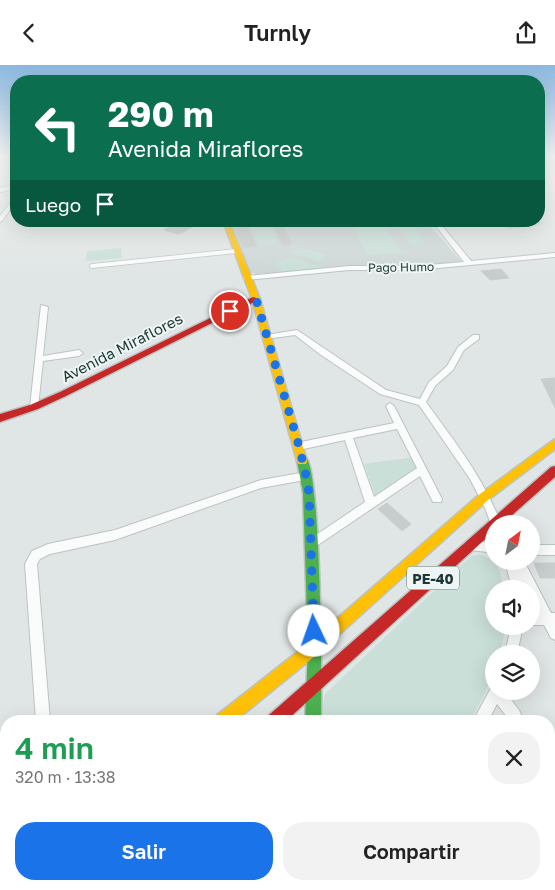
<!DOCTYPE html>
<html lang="es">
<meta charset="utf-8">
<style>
:root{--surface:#fff;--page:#f2f2f2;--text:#222;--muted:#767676;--accent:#1a73e8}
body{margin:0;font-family:"Golos Text",sans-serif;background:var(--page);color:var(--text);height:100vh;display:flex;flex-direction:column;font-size:19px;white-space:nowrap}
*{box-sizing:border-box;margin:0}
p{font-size:16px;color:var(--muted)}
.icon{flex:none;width:28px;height:28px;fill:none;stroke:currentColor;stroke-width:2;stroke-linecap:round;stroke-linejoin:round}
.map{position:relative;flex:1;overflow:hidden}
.panel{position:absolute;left:0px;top:650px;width:555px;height:175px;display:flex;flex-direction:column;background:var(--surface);border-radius:20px 20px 0 0;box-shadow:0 5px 20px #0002}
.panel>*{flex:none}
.guide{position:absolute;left:10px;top:10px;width:535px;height:152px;border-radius:20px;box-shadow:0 5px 20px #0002;background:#0b6e4f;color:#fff;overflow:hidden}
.needle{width:32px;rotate:32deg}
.tools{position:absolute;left:485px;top:450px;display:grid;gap:10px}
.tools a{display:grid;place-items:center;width:55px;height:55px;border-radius:50%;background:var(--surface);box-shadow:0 5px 20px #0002;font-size:25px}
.pin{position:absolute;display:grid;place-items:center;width:42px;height:42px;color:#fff;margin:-21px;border:2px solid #fff;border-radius:50%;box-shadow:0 1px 5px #0007}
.me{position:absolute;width:55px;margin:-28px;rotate:357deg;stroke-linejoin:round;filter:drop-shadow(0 0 4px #0008)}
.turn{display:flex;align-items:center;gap:18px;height:105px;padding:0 15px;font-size:22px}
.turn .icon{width:65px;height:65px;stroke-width:2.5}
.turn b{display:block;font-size:35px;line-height:42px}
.then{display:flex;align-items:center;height:48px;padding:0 15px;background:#0003;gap:10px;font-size:19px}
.round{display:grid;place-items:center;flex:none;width:52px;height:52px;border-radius:20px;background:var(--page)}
.summary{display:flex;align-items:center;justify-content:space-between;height:85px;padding:0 15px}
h1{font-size:30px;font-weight:600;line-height:38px;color:#1e9e55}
.button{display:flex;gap:10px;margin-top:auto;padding:10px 15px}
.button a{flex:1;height:58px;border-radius:20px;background:var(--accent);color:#fff;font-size:20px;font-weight:600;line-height:58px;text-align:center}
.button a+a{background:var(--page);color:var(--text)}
header{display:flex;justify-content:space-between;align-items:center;height:65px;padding:0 15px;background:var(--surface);font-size:22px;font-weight:600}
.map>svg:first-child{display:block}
.built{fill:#cdd7d6}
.green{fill:#c9dfd7}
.building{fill:#c7cdcc;stroke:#c9cfce}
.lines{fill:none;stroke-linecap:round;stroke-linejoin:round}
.lane-casing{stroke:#bdc3c2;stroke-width:5.5}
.street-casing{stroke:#bdc3c2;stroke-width:2}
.fast-casing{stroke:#bcc4c3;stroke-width:3}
.slow-casing{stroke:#bcc4c3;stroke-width:3}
.jam-casing{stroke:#bcc4c3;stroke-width:3}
.lane{stroke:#fafbfb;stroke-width:4}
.street{fill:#fafbfb;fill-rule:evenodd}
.fast{fill:#4caf50;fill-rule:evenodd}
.slow{fill:#ffc107;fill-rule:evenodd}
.jam{fill:#c62828;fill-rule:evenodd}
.route{stroke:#1a73e8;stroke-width:9;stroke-dasharray:0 16.2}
.labels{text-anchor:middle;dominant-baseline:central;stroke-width:4;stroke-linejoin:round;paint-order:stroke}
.far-street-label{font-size:12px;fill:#1f3637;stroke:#edf6f4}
.shield{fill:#edf6f4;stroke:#5d7070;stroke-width:1}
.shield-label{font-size:14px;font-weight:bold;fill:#1f3637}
.street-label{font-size:15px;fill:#1f3637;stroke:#edf6f4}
</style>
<header><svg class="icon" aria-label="back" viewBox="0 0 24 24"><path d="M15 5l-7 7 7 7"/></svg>Turnly<svg class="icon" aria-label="share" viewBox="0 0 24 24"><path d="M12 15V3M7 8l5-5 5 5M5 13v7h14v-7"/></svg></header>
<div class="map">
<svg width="555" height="825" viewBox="0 0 555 825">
<rect width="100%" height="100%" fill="#e0e6e5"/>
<polygon class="built" points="334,156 426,156 462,197 409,201 339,201 258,209 250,207 233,161"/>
<g class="green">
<polygon points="499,156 539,156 544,159 508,164"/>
<polygon points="412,160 425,179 411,180 398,161"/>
<polygon points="385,161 402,188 367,190 353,163"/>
<polygon points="271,163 278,179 259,181 253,165"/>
<polygon points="298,182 327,190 320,197 291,188"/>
<polygon points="121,183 122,193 86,196 87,186"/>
<polygon points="289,192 319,201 321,203 282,206 276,198 263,199 285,195"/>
<polygon points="414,392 419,403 376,433 364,399"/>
<path d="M481,490C501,496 500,505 503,524H494V561H505V564L500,589H494C494,615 483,634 469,656H323V639L325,629L471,491Z"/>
</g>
<g class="building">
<polygon points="180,156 202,156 182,168 177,169 164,165"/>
<polygon points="272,159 282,159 292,179 283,180"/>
<polygon points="247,160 257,182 243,183 234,161"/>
<polygon points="501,204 509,213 490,215 481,206"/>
<polygon points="555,313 555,343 541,314"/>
<polygon points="387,438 411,459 402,466 378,444"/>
<polygon points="534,498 555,498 555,513 540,513"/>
</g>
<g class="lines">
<g class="lane-casing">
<polyline id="lane" points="92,201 236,186"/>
</g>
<g class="street-casing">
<g id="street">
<polygon points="552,92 555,92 555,94"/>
<polygon points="16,120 16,124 0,127 0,123"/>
<polygon points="16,131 16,136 2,156 0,157 0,151"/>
<polygon points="432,156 438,156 471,196 555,188 555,192 417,205 349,205 246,215 243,213 246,211 349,201 417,201 464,197"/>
<polygon points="41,240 48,242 43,291 79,285 83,288 79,291 43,296 38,342 34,345 30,342"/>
<path d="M297,265L386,325L420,334L429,317L447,301L458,282L473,270H479V274L464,285L453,305L435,321L426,337C454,376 484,413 501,459H494V463L492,462L485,443L470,414L419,340L380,329L321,290L295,270L266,274L262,272L266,270Z"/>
<path d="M390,338L394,341L442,434L441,437H433L420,411L315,482L311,484L307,482L305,479L307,476L365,437L345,375L299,385L296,384L294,381L296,378L394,358L386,341ZM397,364L417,403L374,432L353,373Z"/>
<polygon points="306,407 310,408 311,411 310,414 261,423 115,475 50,489 40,494 37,499 50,656 36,656 25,499 32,486 48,479 115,465 261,415"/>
<polygon points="468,476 494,478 494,488 464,484 462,481 464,478"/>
<rect x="531" y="480" width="24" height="10"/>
<polygon points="505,496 524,496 551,548 555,548 555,575 551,573 544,560 531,560 531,548 538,548 531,534 531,524 526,524 522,515 524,524 512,524"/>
<polygon points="511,561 523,561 517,589 505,589"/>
<polygon points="492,621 494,621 494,626 504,626 519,645 524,656 510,656 497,639 488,656 473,656"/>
<polygon points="549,732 555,736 555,764 549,760"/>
<polygon points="121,819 137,819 139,825 123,825"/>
<polygon points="344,819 364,819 362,825 342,825"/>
<polygon points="479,819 495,819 497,825 481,825"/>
</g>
</g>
<g class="fast-casing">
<g id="fast">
<path d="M302,392C303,392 305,392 306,393C321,405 322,625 321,656H305L308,582L303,428L297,396Z"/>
<polygon points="6,805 6,819 13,819 7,825 0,825 0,807"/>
</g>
</g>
<g class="slow-casing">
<g id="slow">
<polygon points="223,156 229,156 260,234 307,396 306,399 298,399 297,396 252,234"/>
<polygon points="555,374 555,384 488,435 320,587 235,656 215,656 217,650 310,577 480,429"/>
<polygon points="59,819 83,819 81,825 57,825"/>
</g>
</g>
<g class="jam-casing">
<g id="jam">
<polygon points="253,232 260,234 66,331 38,344 0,357 0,349 30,340 60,327"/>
<polygon points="555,401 555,412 502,459 494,459 494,466 286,656 267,656 269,650 551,402"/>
<rect x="304" y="819" width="18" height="6"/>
</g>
</g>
<use href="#lane" class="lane"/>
<use href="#street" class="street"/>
<use href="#fast" class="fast"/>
<use href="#slow" class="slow"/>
<use href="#jam" class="jam"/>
</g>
<linearGradient id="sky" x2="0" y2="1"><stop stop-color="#8bb8e0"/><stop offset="0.44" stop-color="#f1f4f3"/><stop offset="1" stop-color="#f1f4f3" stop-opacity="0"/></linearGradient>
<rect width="555" height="208" fill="url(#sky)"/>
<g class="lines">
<polyline class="route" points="230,246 256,234 299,381 306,411 309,428 314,566"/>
</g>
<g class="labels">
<g class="far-street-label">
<text transform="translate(401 202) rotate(-1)">Pago Humo</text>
</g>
<rect class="shield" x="407" y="501.5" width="52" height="23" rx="4"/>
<g class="shield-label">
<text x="433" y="513">PE-40</text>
</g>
<g class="street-label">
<text transform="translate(122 282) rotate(-27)">Avenida Miraflores</text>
</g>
</g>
</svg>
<div class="tools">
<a><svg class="needle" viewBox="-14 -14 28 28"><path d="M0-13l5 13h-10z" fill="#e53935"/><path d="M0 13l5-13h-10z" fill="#767676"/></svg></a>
<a><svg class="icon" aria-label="sound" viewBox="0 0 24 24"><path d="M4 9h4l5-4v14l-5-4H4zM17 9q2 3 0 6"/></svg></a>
<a><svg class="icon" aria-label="layers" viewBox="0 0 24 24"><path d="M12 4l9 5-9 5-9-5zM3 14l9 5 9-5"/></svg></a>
</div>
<div class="pin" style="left:230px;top:246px;background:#d93025"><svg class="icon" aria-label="arrive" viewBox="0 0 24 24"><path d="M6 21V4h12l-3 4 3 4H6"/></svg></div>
<svg class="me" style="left:314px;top:566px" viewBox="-20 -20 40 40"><circle r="19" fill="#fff"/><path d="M0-13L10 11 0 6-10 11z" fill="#1a73e8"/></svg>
<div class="guide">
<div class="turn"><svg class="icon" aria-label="left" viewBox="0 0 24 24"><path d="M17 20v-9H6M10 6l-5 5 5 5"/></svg><div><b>290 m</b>Avenida Miraflores</div></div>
<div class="then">Luego<svg class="icon" aria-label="arrive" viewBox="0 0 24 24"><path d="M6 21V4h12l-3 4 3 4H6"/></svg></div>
</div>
<section class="panel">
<div class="summary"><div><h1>4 min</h1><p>320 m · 13:38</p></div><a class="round"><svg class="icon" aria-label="close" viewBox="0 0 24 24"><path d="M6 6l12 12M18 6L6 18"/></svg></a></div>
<div class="button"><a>Salir</a><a>Compartir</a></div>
</section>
</div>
